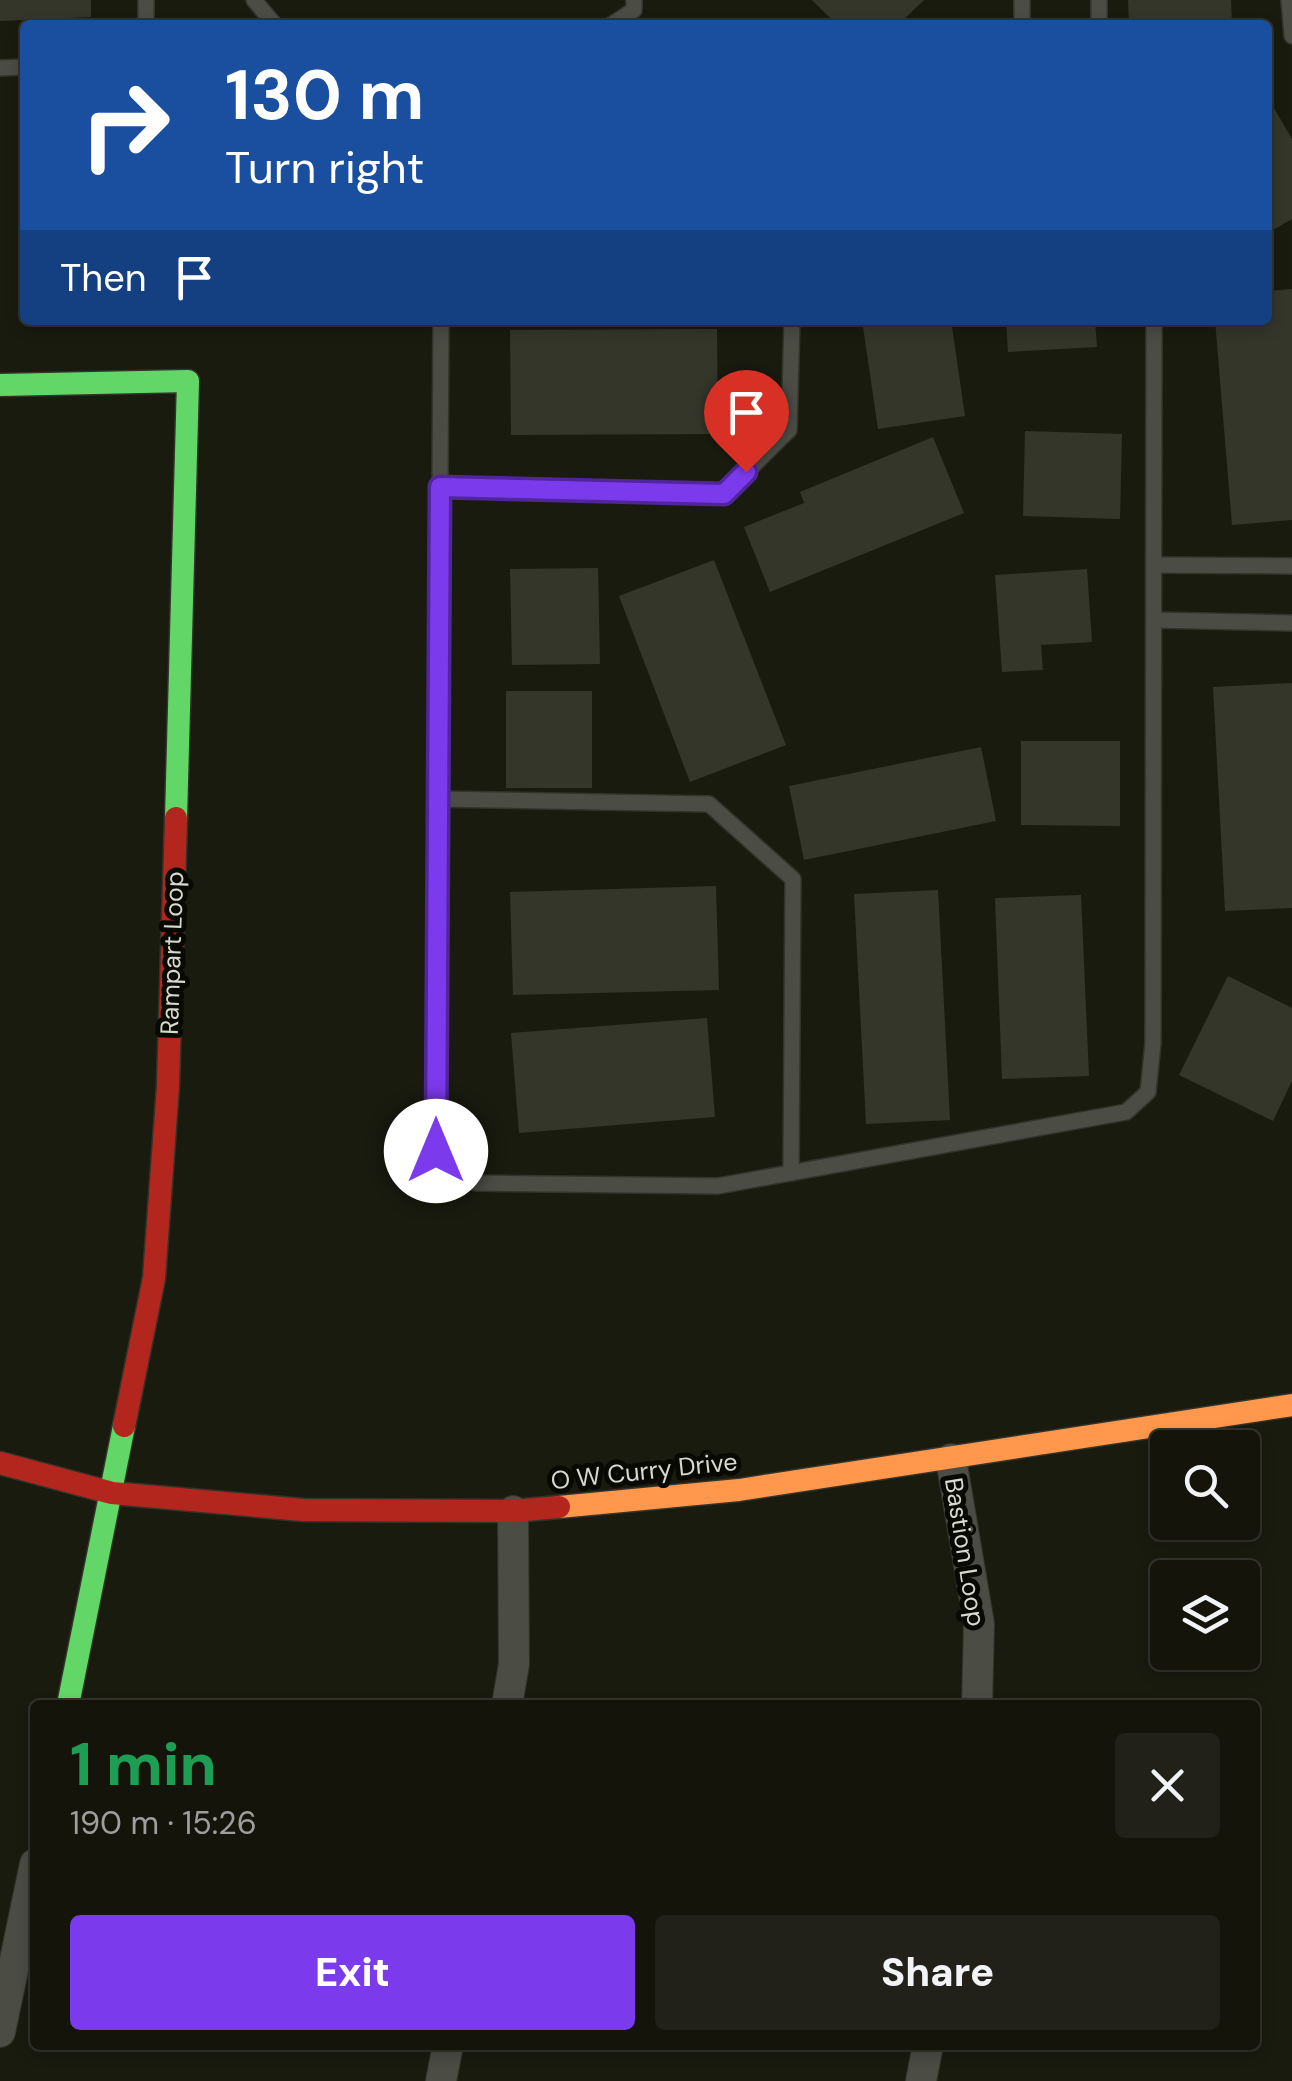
<!DOCTYPE html>
<meta charset="utf-8">
<style>
:root{--surface:#14140b;--page:#212119;--text:#f1f3f6;--muted:#9d9e9d;--line:#33332c;--accent:#7c3aed}
body{margin:0;font-family:"DM Sans",sans-serif;background:var(--page);color:var(--text);height:100vh;display:flex;flex-direction:column;font-size:38px;white-space:nowrap}
*{box-sizing:border-box;margin:0}
p{font-size:32px;color:var(--muted)}
.icon{flex:none;width:55px;height:55px;fill:none;stroke:currentColor;stroke-width:2;stroke-linecap:round;stroke-linejoin:round}
.map{position:relative;flex:1;overflow:hidden}
.panel{position:absolute;left:30px;top:1700px;width:1230px;height:350px;display:flex;flex-direction:column;background:var(--surface);border-radius:10px;box-shadow:0 5px 15px #0003,0 0 0 2px var(--line)}
.panel>*{flex:none}
.banner{position:absolute;left:20px;top:20px;width:1252px;height:305px;border-radius:10px;box-shadow:0 5px 15px #0003,0 0 0 2px var(--line);background:#1a4fa0;color:#fff;overflow:hidden}
.tools{position:absolute;left:1150px;top:1430px;display:grid;gap:20px}
.tools a{display:grid;place-items:center;width:110px;height:110px;border-radius:10px;background:var(--surface);box-shadow:0 5px 15px #0003,0 0 0 2px var(--line);font-size:50px}
.pin{position:absolute;display:grid;place-items:center;width:85px;height:85px;color:#fff;margin:-102px -42px;border-radius:50% 50% 50% 0;rotate:-45deg;box-shadow:0 0 10px #0007}
.pin .icon{rotate:45deg}
.me{position:absolute;width:110px;margin:-55px;rotate:0deg;stroke-linejoin:round;filter:drop-shadow(0 0 8px #0008)}
.turn{display:flex;align-items:center;gap:35px;height:210px;padding:0 40px;font-size:45px}
.turn .icon{width:130px;height:130px;stroke-width:2.5}
.turn b{display:block;font-size:70px;line-height:85px}
.then{display:flex;align-items:center;height:95px;padding:0 40px;background:#0003;gap:20px;font-size:38px}
.round{display:grid;place-items:center;flex:none;width:105px;height:105px;border-radius:10px;background:var(--page)}
.overview{display:flex;align-items:center;justify-content:space-between;height:170px;padding:0 40px}
h1{font-size:60px;font-weight:800;line-height:75px;color:#1e9e55}
.action{display:flex;gap:20px;margin-top:auto;padding:20px 40px}
.action a{flex:1;height:115px;border-radius:10px;background:var(--accent);color:#fff;font-size:40px;font-weight:800;line-height:115px;text-align:center}
.action a+a{background:var(--page);color:var(--text)}
.map>svg:first-child{display:block}
.building{fill:#35362a}
.lines{fill:none;stroke-linecap:round;stroke-linejoin:round}
.lane-casing{stroke:#33332b;stroke-width:18}
.street-casing{stroke:#33332b;stroke-width:32}
.fast-casing{stroke:#33332b;stroke-width:25}
.slow-casing{stroke:#33332b;stroke-width:25}
.jam-casing{stroke:#33332b;stroke-width:25}
.lane{stroke:#4b4c44;stroke-width:15}
.street{stroke:#4b4c44;stroke-width:30}
.fast{stroke:#63d668;stroke-width:22}
.slow{stroke:#ff974d;stroke-width:22}
.jam{stroke:#b3261e;stroke-width:22}
.route-casing{stroke:#51269a;stroke-width:25}
.route{stroke:#7c3aed;stroke-width:18}
.labels{text-anchor:middle;dominant-baseline:central;stroke-width:10;stroke-linejoin:round;paint-order:stroke}
.street-label{font-size:25px;fill:#d7d9cc;stroke:#080903}
</style>
<div class="map">
<svg width="1292" height="2081" viewBox="0 0 1292 2081">
<rect width="100%" height="100%" fill="#1a1b0f"/>
<g class="building">
<polygon points="0,0 91,0 91,17 0,21"/>
<polygon points="812,0 924,0 898,25 837,25"/>
<polygon points="1128,0 1231,0 1232,25 1129,25"/>
<polygon points="1271,103 1292,139 1292,219 1268,233 1268,105"/>
<polygon points="1292,289 1292,520 1232,525 1215,320 1268,320 1268,291"/>
<polygon points="862,320 951,320 965,416 878,429"/>
<polygon points="1006,320 1095,320 1097,347 1008,352"/>
<polygon points="717,329 718,434 511,435 510,330"/>
<polygon points="1025,431 1122,434 1120,519 1023,516"/>
<polygon points="933,437 964,513 770,592 744,527 804,503 800,492"/>
<polygon points="714,560 786,745 690,782 619,596"/>
<polygon points="598,568 600,664 512,665 510,569"/>
<polygon points="1087,569 1092,642 1041,645 1043,670 1002,672 995,575"/>
<polygon points="1292,683 1292,908 1225,911 1213,687"/>
<rect x="506" y="691" width="86" height="97"/>
<polygon points="1021,741 1120,741 1120,826 1021,825"/>
<polygon points="981,747 996,821 804,860 789,786"/>
<polygon points="716,886 719,990 513,995 510,892"/>
<polygon points="938,890 950,1120 866,1124 854,894"/>
<polygon points="1081,895 1089,1076 1002,1079 995,898"/>
<polygon points="1228,976 1292,1008 1292,1081 1273,1121 1179,1075"/>
<polygon points="707,1018 715,1117 519,1133 511,1033"/>
</g>
<g class="lines">
<g class="lane-casing">
<g id="lane">
<polyline points="254,0 275,25"/>
<polyline points="1099,0 1099,25"/>
<polyline points="1289,0 1292,36"/>
<polyline points="146,25 146,0"/>
<polyline points="611,25 634,10 634,0"/>
<polyline points="1022,25 1022,0"/>
<polyline points="0,68 25,67"/>
<polyline points="441,320 436,1151 447,1173 476,1183 718,1186 1126,1112 1148,1092 1153,1043 1154,320"/>
<polyline points="440,487 724,494 789,430 792,320"/>
<polyline points="1154,565 1292,566"/>
<polyline points="1154,620 1292,623"/>
<polyline points="438,799 709,804 793,879 791,1173"/>
</g>
</g>
<g class="street-casing">
<g id="street">
<polyline points="951,1459 979,1624 977,1705"/>
<polyline points="507,1705 514,1664 513,1511"/>
<polyline points="0,2032 35,1864"/>
<polyline points="441,2081 448,2045"/>
<polyline points="921,2081 928,2045"/>
</g>
</g>
<g class="fast-casing">
<g id="fast">
<polyline points="0,385 188,381 176,818"/>
<polyline points="68,1705 124,1426"/>
</g>
</g>
<g class="slow-casing">
<polyline id="slow" points="559,1507 739,1490 1292,1405"/>
</g>
<g class="jam-casing">
<g id="jam">
<polyline points="124,1426 154,1278 168,1086 176,818"/>
<polyline points="0,1463 112,1493 303,1510 513,1511 559,1507"/>
</g>
</g>
<use href="#lane" class="lane"/>
<use href="#street" class="street"/>
<use href="#fast" class="fast"/>
<use href="#slow" class="slow"/>
<use href="#jam" class="jam"/>
</g>
<g class="lines">
<g class="route-casing">
<polyline id="route" points="436,1151 440,487 724,494 746,472"/>
</g>
<use href="#route" class="route"/>
</g>
<g class="labels">
<g class="street-label">
<text transform="translate(172 953) rotate(-88)">Rampart Loop</text>
<text transform="translate(644 1471) rotate(-6)">O W Curry Drive</text>
<text transform="translate(965 1552) rotate(81)">Bastion Loop</text>
</g>
</g>
</svg>
<div class="tools">
<a><svg class="icon" aria-label="search" viewBox="0 0 24 24"><circle cx="10" cy="10" r="6"/><path d="M15 15l6 6"/></svg></a>
<a><svg class="icon" aria-label="layers" viewBox="0 0 24 24"><path d="M12 4l9 5-9 5-9-5zM3 14l9 5 9-5"/></svg></a>
</div>
<div class="pin" style="left:746px;top:472px;background:#d93025"><svg class="icon" aria-label="arrive" viewBox="0 0 24 24"><path d="M6 21V4h12l-3 4 3 4H6"/></svg></div>
<svg class="me" style="left:436px;top:1151px" viewBox="-20 -20 40 40"><circle r="19" fill="#fff"/><path d="M0-13L10 11 0 6-10 11z" fill="#7c3aed"/></svg>
<div class="banner">
<div class="turn"><svg class="icon" aria-label="right" viewBox="0 0 24 24"><path d="M7 20v-9h11M14 6l5 5-5 5"/></svg><div><b>130 m</b>Turn right</div></div>
<div class="then">Then<svg class="icon" aria-label="arrive" viewBox="0 0 24 24"><path d="M6 21V4h12l-3 4 3 4H6"/></svg></div>
</div>
<section class="panel">
<div class="overview"><div><h1>1 min</h1><p>190 m · 15:26</p></div><a class="round"><svg class="icon" aria-label="close" viewBox="0 0 24 24"><path d="M6 6l12 12M18 6L6 18"/></svg></a></div>
<div class="action"><a>Exit</a><a>Share</a></div>
</section>
</div>
